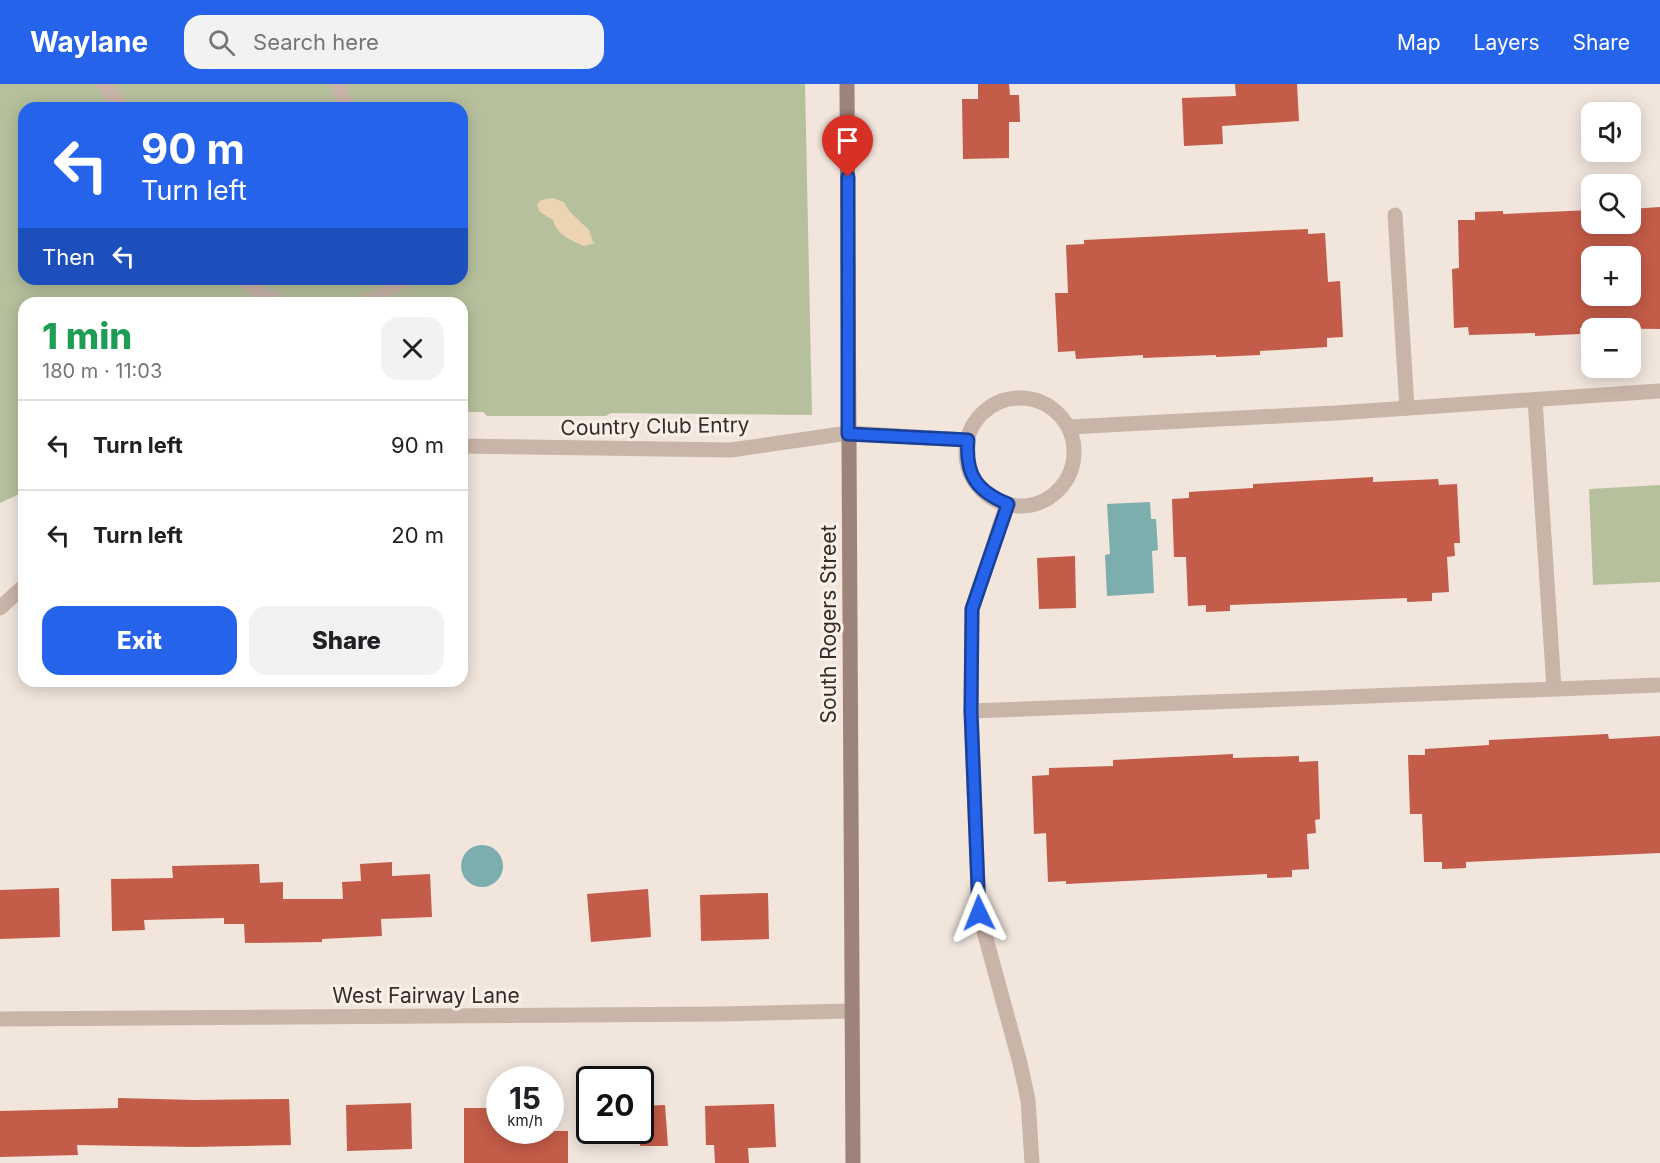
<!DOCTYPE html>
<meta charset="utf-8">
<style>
:root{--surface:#fff;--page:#f2f2f2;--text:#202124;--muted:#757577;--line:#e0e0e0;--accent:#2563eb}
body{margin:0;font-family:Inter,sans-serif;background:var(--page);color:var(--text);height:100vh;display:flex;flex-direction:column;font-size:22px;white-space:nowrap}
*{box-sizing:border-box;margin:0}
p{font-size:20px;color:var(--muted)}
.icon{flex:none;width:33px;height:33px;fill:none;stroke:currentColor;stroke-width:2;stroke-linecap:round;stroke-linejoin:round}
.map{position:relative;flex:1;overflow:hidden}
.sheet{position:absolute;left:18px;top:213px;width:450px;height:390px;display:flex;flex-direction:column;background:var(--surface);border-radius:18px;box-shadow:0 3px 15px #0003}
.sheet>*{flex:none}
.banner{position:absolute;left:18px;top:18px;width:450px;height:183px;border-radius:18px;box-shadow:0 3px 15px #0003;background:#2563eb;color:#fff;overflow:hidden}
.fabs{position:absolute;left:1581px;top:18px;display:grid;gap:12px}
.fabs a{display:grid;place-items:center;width:60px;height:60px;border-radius:12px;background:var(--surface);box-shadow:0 3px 15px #0003;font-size:30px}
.speed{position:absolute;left:486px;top:982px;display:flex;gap:12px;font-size:30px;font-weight:700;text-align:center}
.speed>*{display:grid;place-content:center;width:78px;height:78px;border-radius:50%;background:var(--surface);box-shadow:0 3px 15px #0003;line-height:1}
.speed small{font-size:15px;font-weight:400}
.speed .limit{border:3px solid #111;border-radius:9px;background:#fff;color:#111}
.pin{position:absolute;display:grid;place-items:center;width:51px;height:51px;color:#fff;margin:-62px -26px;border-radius:50% 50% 50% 0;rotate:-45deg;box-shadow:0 0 6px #0007}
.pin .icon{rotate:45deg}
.me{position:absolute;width:66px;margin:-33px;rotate:358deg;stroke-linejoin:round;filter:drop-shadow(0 0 4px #0008)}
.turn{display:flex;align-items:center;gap:21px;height:126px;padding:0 24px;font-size:27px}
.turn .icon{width:78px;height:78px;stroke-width:2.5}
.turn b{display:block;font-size:42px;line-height:51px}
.then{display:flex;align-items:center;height:57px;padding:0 24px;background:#0003;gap:12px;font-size:22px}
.round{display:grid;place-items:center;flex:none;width:63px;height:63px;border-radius:18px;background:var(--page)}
.summary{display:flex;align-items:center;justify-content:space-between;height:102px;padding:0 24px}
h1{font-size:36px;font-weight:800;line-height:45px;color:#1e9e55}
.cta{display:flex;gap:12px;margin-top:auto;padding:12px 24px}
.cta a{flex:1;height:69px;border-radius:18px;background:var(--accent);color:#fff;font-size:24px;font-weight:800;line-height:69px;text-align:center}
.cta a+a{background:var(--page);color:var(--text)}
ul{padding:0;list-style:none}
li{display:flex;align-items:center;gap:18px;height:90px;padding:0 24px;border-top:2px solid var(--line)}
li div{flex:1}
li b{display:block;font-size:22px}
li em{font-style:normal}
header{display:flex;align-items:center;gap:36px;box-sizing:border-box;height:84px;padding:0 30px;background:var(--accent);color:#fff}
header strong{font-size:28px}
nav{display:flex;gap:33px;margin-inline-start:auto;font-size:21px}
.search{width:420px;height:54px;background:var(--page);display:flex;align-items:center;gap:15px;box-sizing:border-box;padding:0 21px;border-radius:18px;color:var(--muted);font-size:22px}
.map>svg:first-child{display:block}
.green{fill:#b7c09c;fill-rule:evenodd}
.sand{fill:#ecd4b3}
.water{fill:#7baeac}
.building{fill:#c35c48;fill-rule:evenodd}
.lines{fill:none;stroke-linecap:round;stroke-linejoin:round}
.lane{stroke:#c9b4a8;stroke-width:15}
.street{stroke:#c9b4a8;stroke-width:15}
.secondary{stroke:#9d8379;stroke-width:15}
.route-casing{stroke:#184099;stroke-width:15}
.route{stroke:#2563eb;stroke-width:10}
.labels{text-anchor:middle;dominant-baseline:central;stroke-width:6;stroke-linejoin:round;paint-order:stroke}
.street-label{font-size:21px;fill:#362b28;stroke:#f9f0e8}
</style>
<header>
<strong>Waylane</strong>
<div class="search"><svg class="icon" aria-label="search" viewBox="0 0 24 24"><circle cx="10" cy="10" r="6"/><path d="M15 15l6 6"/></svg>Search here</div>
<nav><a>Map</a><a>Layers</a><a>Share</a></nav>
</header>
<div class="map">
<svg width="1660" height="1079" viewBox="0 0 1660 1079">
<rect width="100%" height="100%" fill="#f1e5dc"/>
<g class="green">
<path d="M0,0H805L812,331L611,329L606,332H487L483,328H462V219H24V408L0,419ZM24,24H462V195H24Z"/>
<polygon points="1660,401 1660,498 1593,501 1589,405"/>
</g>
<path class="sand" d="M553,114L564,118L570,128L589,146L593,158L596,159L584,162C572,157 556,150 553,136L540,128L537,121L541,116Z"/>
<g class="water">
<polygon points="1150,418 1151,435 1156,435 1158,466 1152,467 1154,509 1107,512 1105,471 1110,470 1107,420"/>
<circle cx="482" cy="782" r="21"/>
</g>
<g class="building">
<polygon points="978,0 1009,0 1010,11 1019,11 1020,38 1009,38 1009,74 963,75 962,15 978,15"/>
<polygon points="1235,0 1297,0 1299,37 1222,42 1223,60 1184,62 1182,14 1236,12"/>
<path d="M1660,123V245L1580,244V250L1535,252V249L1469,251L1468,243L1454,244L1452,185L1459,184L1458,136H1475V128L1503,127V130L1592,126V140H1630V125ZM1592,172H1630V212H1592Z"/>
<polygon points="1308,145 1308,150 1325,149 1328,198 1340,197 1343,253 1327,254 1327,263 1260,267 1260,271 1216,273 1216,271 1143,274 1143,271 1076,275 1075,267 1058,268 1055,209 1068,209 1066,161 1084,160 1084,156"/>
<polygon points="1373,393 1373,398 1438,395 1439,401 1457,400 1460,459 1454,459 1455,472 1447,473 1449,508 1432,509 1432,517 1407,518 1407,514 1230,521 1230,527 1206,528 1206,521 1188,522 1186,473 1174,473 1172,415 1189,414 1189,408 1253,404 1253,400"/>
<polygon points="1075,472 1076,524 1039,525 1037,474"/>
<polygon points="1608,650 1609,655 1660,652 1660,769 1466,778 1466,784 1442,785 1442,778 1424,778 1422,730 1410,730 1408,671 1425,671 1425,665 1489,661 1489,656"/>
<polygon points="1233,670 1233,674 1299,672 1299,678 1318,677 1320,735 1315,736 1316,749 1307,750 1309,785 1292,786 1292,793 1267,794 1267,790 1066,800 1066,797 1048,798 1046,749 1034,750 1032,692 1049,691 1049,684 1113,682 1113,676"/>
<polygon points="392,778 392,792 430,790 432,833 381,835 382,852 322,855 322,858 245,859 244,840 224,840 224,834 144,836 145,846 112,847 111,795 173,794 172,782 259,780 260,799 283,798 283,815 343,815 342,798 361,797 360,780"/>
<polygon points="59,804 60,853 0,855 0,806"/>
<polygon points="648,805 651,853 591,858 587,810"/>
<polygon points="768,809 769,855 701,857 700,811"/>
<polygon points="118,1014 195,1016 289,1015 291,1061 193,1063 77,1061 78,1071 0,1073 0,1027 118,1024"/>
<polygon points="411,1019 412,1065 347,1067 346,1021"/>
<polygon points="774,1020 776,1063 748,1064 749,1079 715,1079 714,1061 706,1061 705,1022"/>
<polygon points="665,1021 668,1062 640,1062 640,1022"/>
<polygon points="464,1024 500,1024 500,1047 568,1047 568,1079 464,1079"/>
</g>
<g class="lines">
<g class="lane">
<polyline points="104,0 121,24"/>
<polyline points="338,0 346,24"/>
<polyline points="1395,131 1407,324"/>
<polyline points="244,195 264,212 281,219"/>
<polyline points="360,219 376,215 404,195"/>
<circle cx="1020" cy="368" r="54"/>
<polyline points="1535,316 1554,604"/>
<polyline points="1069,343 1336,329 1660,307"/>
<polyline points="848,349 967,356"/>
<polyline points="1007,420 972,525 971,627 979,829 1020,979 1028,1016 1032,1079"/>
<polyline points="971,627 1660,601"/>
</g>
<g class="street">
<polyline points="462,362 731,366 848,349"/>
<polyline points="0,524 24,502"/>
<polyline points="0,935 721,930 851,927"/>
</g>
<polyline class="secondary" points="847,0 853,1079"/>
</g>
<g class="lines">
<g class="route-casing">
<path id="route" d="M848,93V350L968,356C965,390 976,407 1008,420L972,525L971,627L979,829"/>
</g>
<use href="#route" class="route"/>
</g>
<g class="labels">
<g class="street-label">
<text transform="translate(655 342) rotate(-1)">Country Club Entry</text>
<text transform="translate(828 540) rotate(-90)">South Rogers Street</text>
<text x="426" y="911">West Fairway Lane</text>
</g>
</g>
</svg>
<div class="fabs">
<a><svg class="icon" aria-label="sound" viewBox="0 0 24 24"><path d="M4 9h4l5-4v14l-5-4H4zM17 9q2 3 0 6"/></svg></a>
<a><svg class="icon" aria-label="search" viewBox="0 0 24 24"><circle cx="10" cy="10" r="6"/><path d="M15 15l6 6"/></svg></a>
<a>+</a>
<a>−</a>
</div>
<div class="speed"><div>15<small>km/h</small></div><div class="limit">20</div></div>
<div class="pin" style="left:848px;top:93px;background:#d93025"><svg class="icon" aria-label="arrive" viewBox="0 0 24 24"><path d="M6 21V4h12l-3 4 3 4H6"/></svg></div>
<svg class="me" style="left:979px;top:829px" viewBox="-20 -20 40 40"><path d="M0-17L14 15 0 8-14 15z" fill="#2563eb" stroke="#fff" stroke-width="4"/></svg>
<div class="banner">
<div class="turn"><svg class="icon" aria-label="left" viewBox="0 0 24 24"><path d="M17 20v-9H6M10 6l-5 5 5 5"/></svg><div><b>90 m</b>Turn left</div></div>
<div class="then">Then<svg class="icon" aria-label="left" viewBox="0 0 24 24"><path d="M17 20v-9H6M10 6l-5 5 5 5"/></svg></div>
</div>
<section class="sheet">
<div class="summary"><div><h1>1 min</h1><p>180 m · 11:03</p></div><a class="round"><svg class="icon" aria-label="close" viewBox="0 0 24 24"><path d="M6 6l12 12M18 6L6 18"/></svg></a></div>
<ul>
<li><svg class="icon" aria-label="left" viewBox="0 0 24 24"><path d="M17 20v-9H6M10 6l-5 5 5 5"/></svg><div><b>Turn left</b></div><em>90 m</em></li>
<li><svg class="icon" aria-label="left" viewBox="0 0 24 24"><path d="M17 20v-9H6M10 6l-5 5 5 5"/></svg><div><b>Turn left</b></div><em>20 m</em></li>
</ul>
<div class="cta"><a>Exit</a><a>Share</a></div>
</section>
</div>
